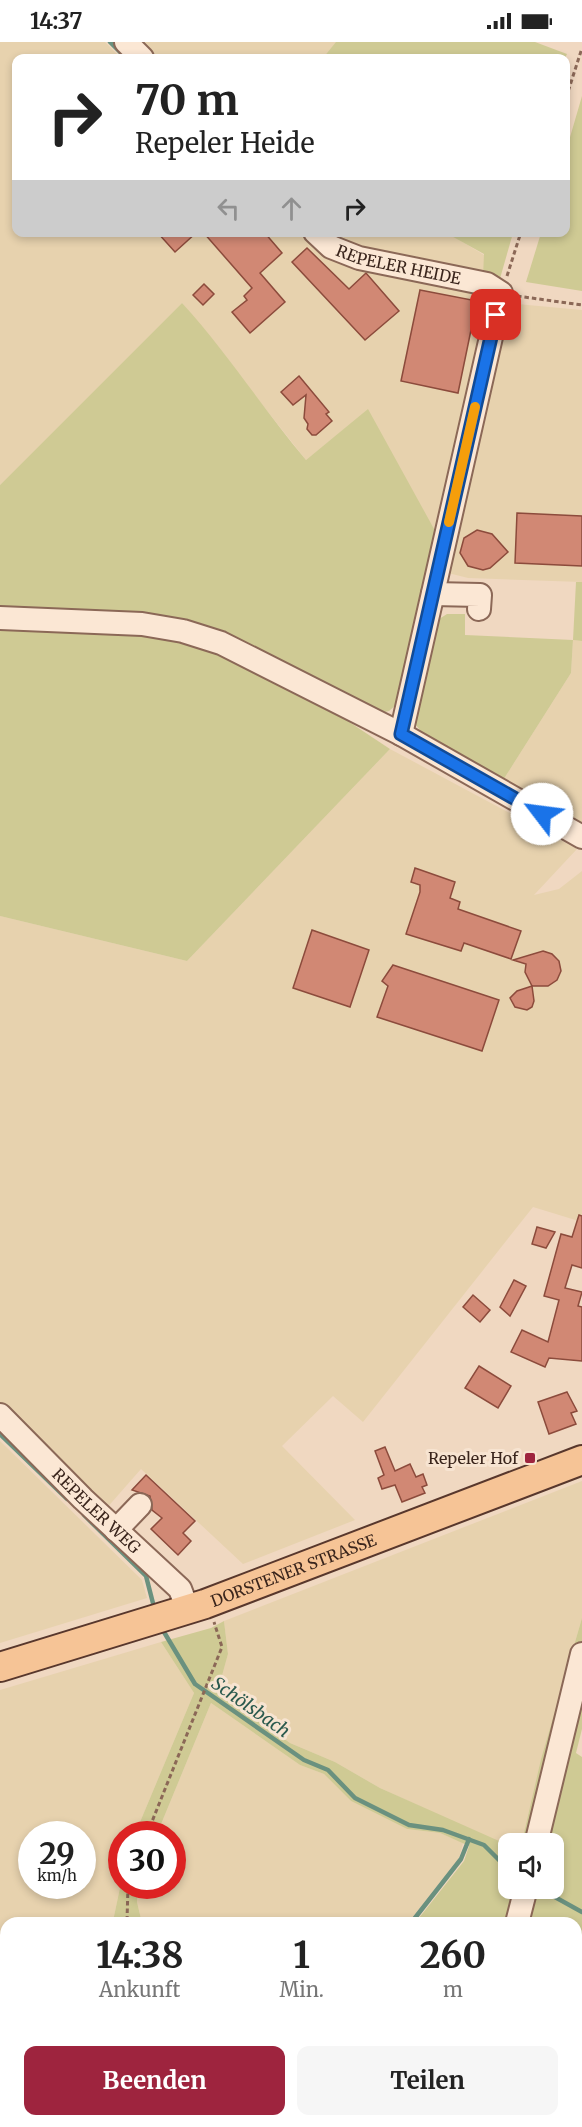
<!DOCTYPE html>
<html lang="de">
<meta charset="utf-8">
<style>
:root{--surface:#fff;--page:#f6f6f6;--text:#222;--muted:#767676;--accent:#9e243e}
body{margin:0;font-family:Merriweather,serif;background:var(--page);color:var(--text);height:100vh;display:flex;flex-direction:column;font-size:22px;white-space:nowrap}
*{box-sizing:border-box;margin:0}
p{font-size:20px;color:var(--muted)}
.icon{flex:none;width:33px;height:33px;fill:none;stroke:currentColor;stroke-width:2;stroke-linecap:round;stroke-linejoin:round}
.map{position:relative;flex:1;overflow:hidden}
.drawer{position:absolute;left:0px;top:1875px;width:582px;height:210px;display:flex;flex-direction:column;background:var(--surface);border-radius:18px 18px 0 0;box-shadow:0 3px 9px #0003}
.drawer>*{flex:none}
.hud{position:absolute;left:12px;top:12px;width:558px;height:183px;border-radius:12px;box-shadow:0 3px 9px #0003;background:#fff;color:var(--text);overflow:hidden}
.fabs{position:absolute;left:498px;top:1791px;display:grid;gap:12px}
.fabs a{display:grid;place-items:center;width:66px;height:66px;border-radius:12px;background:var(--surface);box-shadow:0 3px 9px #0003;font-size:30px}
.speed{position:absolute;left:18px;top:1779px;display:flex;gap:12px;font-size:30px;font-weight:700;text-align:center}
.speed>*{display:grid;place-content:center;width:78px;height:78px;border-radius:50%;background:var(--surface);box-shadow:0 3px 9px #0003;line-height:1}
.speed small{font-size:15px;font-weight:400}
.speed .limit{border:9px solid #d22;background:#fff;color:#111}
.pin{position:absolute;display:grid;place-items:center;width:51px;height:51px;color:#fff;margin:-26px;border-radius:12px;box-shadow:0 3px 9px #0006}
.me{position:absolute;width:66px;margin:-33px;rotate:300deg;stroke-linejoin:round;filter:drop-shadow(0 0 4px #0008)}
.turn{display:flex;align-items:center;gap:21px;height:126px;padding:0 24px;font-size:27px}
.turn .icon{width:78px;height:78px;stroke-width:2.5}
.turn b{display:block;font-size:42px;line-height:51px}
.lanes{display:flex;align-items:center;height:57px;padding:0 24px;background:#0003;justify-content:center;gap:30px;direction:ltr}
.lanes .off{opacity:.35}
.eta{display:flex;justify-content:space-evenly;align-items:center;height:102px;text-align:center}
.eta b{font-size:36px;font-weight:700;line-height:42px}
.primary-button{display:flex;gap:12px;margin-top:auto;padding:12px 24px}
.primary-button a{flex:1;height:69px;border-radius:12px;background:var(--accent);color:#fff;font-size:24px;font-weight:700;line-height:69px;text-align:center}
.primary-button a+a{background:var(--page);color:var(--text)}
.status{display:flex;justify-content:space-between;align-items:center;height:42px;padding:0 30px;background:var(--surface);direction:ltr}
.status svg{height:16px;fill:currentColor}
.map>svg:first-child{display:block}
.farmland{fill:#e7d2ae;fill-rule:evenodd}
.green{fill:#cfca94}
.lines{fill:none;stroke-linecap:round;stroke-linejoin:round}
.stream{stroke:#6a917f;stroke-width:4.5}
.building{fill:#d18874;stroke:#8c4b3c;stroke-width:1.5}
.minor-casing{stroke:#8b6857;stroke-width:26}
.major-casing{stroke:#58372c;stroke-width:32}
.path{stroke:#8b6857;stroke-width:3;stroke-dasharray:4.5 3;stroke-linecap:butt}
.minor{stroke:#fbe7d4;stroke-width:22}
.major{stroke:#f6c496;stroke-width:28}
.route-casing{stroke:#114b97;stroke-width:15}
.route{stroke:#1a73e8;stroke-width:10}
.slow{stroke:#f59e0b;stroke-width:10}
.poi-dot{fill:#9e243e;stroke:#f7e4d1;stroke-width:2}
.labels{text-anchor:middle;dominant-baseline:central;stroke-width:6;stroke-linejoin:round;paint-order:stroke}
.street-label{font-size:16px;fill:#3a251c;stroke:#f7e4d1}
.poi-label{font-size:16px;fill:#3a251c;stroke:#f7e4d1;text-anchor:end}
.water-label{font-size:18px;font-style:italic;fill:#2b5a4e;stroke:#f7e4d1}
</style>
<div class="status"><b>14:37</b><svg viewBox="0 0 49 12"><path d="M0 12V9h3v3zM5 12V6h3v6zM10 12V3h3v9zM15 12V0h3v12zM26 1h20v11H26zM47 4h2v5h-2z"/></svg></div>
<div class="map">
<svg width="582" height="2085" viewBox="0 0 582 2085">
<rect width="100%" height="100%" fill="#f0d8c1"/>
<g class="farmland">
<polygon points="0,0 105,0 121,16 16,16 16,190 446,190 484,213 509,267 517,262 582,268 582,540 468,536 444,530 368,368 306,418 182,261 0,443"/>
<polygon points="134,0 337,0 324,16 150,16"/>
<polygon points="573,598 582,599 582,786 500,743 571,631"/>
<polygon points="390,707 577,807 534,853 559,847 582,829 582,1180 533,1165 363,1380 333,1354 282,1404 355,1478 243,1522 141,1427 105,1468 0,1361 0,874 187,919"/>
<polygon points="0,1399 142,1538 147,1556 0,1601"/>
<polygon points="582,1439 582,1576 541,1717 523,1795 515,1801 508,1803 493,1798 380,1746 335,1720 290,1701 218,1647 228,1612 224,1579"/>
<path d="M161,1600L194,1651L135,1792H122L121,1841L113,1879L6,1881V1997L0,2004V1648ZM32,1792H82V1844H32Z"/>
<polygon points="211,1661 300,1723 324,1732 351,1759 407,1787 440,1791 463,1801 459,1816 408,1881 142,1881 137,1860 138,1844 172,1844 172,1792 157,1792"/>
<polygon points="262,2079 354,2079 364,2085 257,2085"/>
</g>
<g class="green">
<polygon points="336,0 535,0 567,12 565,16 323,16"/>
<polygon points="582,54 582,249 526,240 541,191 566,190 566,109"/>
<polygon points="446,191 513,191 499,240 483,235 484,212"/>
<path d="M182,261C227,310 263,367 306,418L368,367L439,496L397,662L389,669L381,671L241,601L0,573V443Z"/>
<polygon points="576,540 582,540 582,599 573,598 571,631 500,743 433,704 415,682 418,643 436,579 447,572 465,572 465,593 573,598"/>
<polygon points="0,585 141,589 201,601 307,652 390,707 187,919 0,874"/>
<polygon points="582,1576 582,1687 576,1711 582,1715 582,2085 364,2085 354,2079 576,2079 576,1881 415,1881 464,1819 469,1804 440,1791 407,1787 351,1759 324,1732 300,1723 211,1661 157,1792 135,1792 194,1651 161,1600 211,1586 224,1579 228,1612 218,1648 290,1701 335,1720 380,1746 508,1803 508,1846 554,1846 554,1802 515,1801 523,1795 541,1717"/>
<polygon points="121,1841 122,1844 138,1844 137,1860 142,1881 113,1879"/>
<polygon points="6,2030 6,2078 0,2076 0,2035"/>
<polygon points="9,2079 262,2079 257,2085 26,2085"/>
</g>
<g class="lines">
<g class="stream">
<polyline points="110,0 126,16"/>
<polyline points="0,1392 67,1457"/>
<polyline points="84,1473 146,1534 155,1569"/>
<polyline points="161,1585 195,1642 304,1718 328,1728 355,1756 409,1783 443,1788 484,1803 508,1827"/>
<polyline points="544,1849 582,1870"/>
<polyline points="411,1881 461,1817 469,1797"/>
<polyline points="244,2085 250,2079"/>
</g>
</g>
<g class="building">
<polygon points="157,190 197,190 175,210"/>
<polygon points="203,190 264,190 282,211 260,231 285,260 250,291 232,270 247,258 244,254 252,246"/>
<polygon points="307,206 349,247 366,231 399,269 365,298 292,220"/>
<polygon points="204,242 214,252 203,263 193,253"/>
<polygon points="420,248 477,259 458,351 401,339"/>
<polygon points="299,334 329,370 326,372 332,379 316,393 312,393 307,387 308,382 304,376 306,353 293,363 281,350"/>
<polygon points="517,471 582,474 582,524 515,521"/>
<polygon points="477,488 492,492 508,510 490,526 483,528 468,524 460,511 464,496"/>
<polygon points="415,826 455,840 450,856 460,860 458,867 521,889 511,917 464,901 461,909 406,892 420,850 420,843 411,840"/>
<polygon points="312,888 369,908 350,965 293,946"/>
<polygon points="543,909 552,912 559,919 561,929 557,938 548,944 532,944 525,930 526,922 513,918"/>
<polygon points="393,923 499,958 482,1009 377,975 388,944 382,939"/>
<polygon points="532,944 534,959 532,965 527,968 515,965 510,956 517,949"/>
<polygon points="579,1173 582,1174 582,1226 572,1223 565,1246 582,1250 578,1264 582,1265 582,1319 549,1316 545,1325 511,1310 522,1288 548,1300 559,1258 544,1254 561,1192 572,1195"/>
<polygon points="537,1185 555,1190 546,1206 532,1202"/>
<polygon points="514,1238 526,1244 510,1274 500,1265"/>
<polygon points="473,1253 490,1268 480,1280 463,1265"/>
<polygon points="479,1324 511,1344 498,1366 465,1346"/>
<polygon points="567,1350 577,1369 571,1371 576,1382 549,1392 538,1360"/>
<polygon points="385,1405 395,1429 410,1422 416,1435 423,1432 427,1443 422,1445 425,1451 402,1460 395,1443 382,1447 378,1436 384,1433 375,1409"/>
<polygon points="146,1433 195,1479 183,1491 191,1499 178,1513 151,1487 162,1476 152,1468 150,1454 132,1448"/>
</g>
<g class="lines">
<g class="minor-casing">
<g id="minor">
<polyline points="126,0 142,16"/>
<path id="s1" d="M315,190L331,205L359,216L487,242L501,251L401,692"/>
<polyline points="433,552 480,553 479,567"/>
<polyline points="0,576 142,582 183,589 221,601 401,692 582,795"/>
<path id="s2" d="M0,1373L83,1457L180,1547L188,1568"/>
<polyline points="116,1488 140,1463"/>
<polyline points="536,1802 582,1612"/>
<polyline points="517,1881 526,1846"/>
<polyline points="468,2085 470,2079"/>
</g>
</g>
<g class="major-casing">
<g id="major">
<path id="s3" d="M0,1625L205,1562L582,1418"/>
</g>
</g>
<g class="path">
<polyline points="566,56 582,6"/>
<polyline points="507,234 521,190"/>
<polyline points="517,254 582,263"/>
<polyline points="147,1792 222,1605 214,1580"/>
<polyline points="128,1844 127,1879 129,1881"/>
<polyline points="0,2016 6,2010"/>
<polyline points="367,2079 377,2085"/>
</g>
<use href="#minor" class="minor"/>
<use href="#major" class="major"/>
</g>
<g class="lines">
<g class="route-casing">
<polyline id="route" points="496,273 401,692 542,772"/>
</g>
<use href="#route" class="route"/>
<polyline class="slow" points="449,480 475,365"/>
</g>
<rect class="poi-dot" x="524" y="1410" width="12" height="12" rx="3"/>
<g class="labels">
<g class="street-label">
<text stroke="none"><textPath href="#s1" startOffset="92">REPELER HEIDE</textPath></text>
<text stroke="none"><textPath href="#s2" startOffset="136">REPELER WEG</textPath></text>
<text stroke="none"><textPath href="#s3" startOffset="309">DORSTENER STRASSE</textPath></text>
</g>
<g class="poi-label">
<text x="518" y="1416">Repeler Hof</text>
</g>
<g class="water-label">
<text transform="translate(251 1665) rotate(35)">Schölsbach</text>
</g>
</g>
</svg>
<div class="fabs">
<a><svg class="icon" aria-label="sound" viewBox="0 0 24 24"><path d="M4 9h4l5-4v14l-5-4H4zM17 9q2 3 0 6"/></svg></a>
</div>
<div class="speed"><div>29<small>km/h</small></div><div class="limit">30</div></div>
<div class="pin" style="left:496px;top:273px;background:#d93025"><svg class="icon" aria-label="arrive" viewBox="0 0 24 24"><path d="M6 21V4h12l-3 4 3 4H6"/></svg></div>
<svg class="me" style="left:542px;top:772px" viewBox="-20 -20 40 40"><circle r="19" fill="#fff"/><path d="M0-13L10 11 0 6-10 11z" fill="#1a73e8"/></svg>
<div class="hud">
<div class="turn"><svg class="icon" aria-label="right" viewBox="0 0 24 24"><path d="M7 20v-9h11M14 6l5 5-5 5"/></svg><div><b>70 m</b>Repeler Heide</div></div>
<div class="lanes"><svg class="icon off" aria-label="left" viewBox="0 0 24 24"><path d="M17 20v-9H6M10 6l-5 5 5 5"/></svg><svg class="icon off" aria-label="ahead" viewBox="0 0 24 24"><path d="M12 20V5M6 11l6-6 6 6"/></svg><svg class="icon" aria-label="right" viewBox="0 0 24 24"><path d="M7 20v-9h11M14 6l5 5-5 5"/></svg></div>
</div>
<section class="drawer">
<div class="eta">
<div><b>14:38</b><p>Ankunft</p></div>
<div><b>1</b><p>Min.</p></div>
<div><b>260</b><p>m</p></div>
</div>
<div class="primary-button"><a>Beenden</a><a>Teilen</a></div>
</section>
</div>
